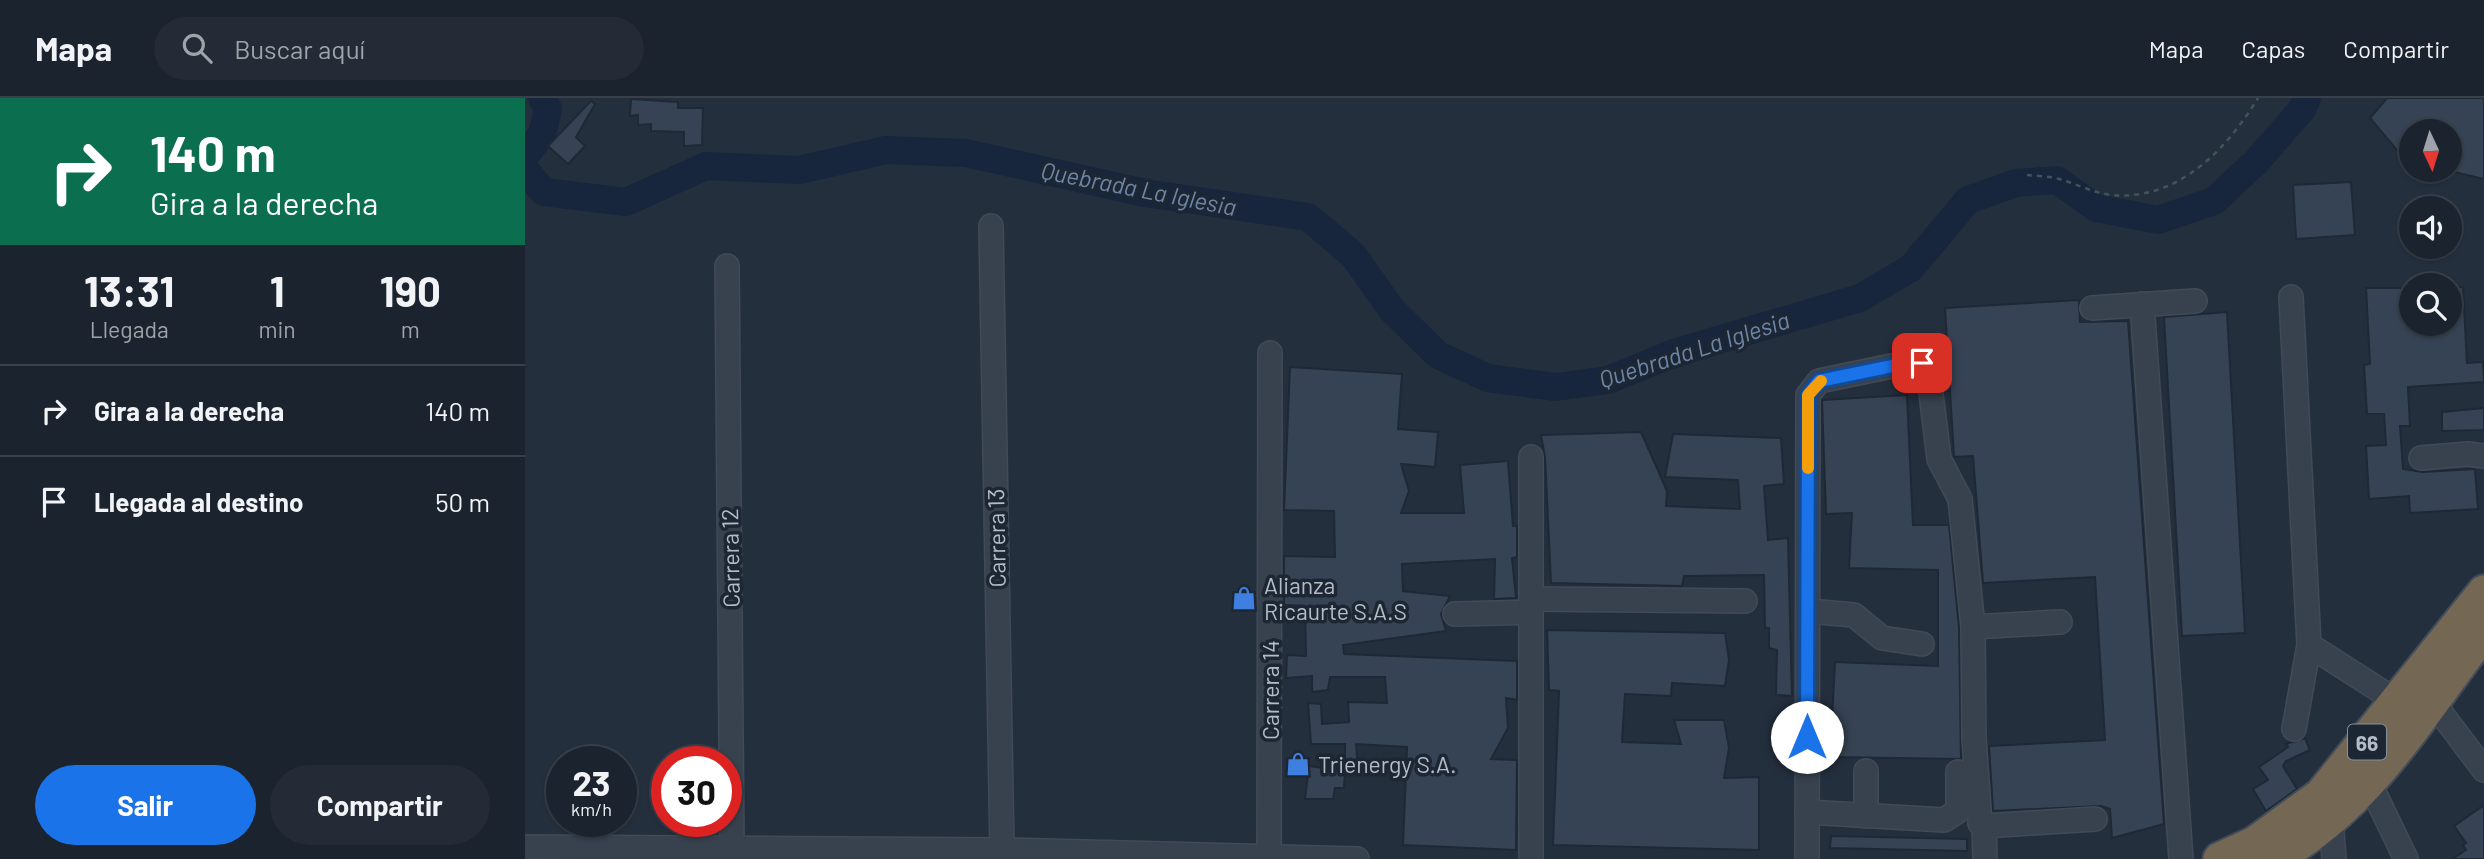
<!DOCTYPE html>
<html lang="es">
<meta charset="utf-8">
<style>
:root{--surface:#1b232e;--page:#242b36;--text:#f1f3f6;--muted:#a0a4aa;--line:#39404a;--accent:#1a73e8}
body{margin:0;font-family:Barlow,sans-serif;background:var(--page);color:var(--text);height:100vh;display:flex;flex-direction:column;font-size:26px;white-space:nowrap}
*{box-sizing:border-box;margin:0}
p{font-size:23px;color:var(--muted)}
.icon{flex:none;width:38px;height:38px;fill:none;stroke:currentColor;stroke-width:2;stroke-linecap:round;stroke-linejoin:round}
.map{position:relative;flex:1;overflow:hidden}
.panel{display:flex;flex-direction:column;background:var(--surface);width:525px}
.panel>*{flex:none}
.guide{background:#0b6e4f;color:#fff;overflow:hidden}
.needle{width:46px;rotate:176deg}
.controls{position:absolute;left:1874px;top:21px;display:grid;gap:14px}
.controls a{display:grid;place-items:center;width:63px;height:63px;border-radius:50%;background:var(--surface);box-shadow:0 2px 5px #0004,0 0 0 2px var(--line);font-size:35px}
.speed{position:absolute;left:21px;top:648px;display:flex;gap:14px;font-size:35px;font-weight:700;text-align:center}
.speed>*{display:grid;place-content:center;width:91px;height:91px;border-radius:50%;background:var(--surface);box-shadow:0 2px 5px #0004,0 0 0 2px var(--line);line-height:1}
.speed small{font-size:18px;font-weight:400}
.speed .limit{border:10px solid #d22;background:#fff;color:#111}
.pin{position:absolute;display:grid;place-items:center;width:60px;height:60px;color:#fff;margin:-30px;border-radius:14px;box-shadow:0 4px 10px #0006}
.me{position:absolute;width:77px;margin:-38px;rotate:0deg;stroke-linejoin:round;filter:drop-shadow(0 0 5px #0008)}
.turn{display:flex;align-items:center;gap:24px;height:147px;padding:0 35px;font-size:32px}
.turn .icon{width:91px;height:91px;stroke-width:2.5}
.turn b{display:block;font-size:49px;line-height:60px}
.eta{display:flex;justify-content:space-evenly;align-items:center;height:119px;text-align:center}
.eta b{font-size:42px;font-weight:700;line-height:49px}
.action{display:flex;gap:14px;margin-top:auto;padding:14px 35px}
.action a{flex:1;height:80px;border-radius:42px;background:var(--accent);color:#fff;font-size:28px;font-weight:700;line-height:80px;text-align:center}
.action a+a{background:var(--page);color:var(--text)}
ul{padding:0;list-style:none}
li{display:flex;align-items:center;gap:21px;height:91px;padding:0 35px;border-top:2px solid var(--line)}
li div{flex:1}
li b{display:block;font-size:26px}
li em{font-style:normal}
header{display:flex;align-items:center;gap:42px;box-sizing:border-box;height:98px;padding:0 35px;background:var(--surface);border-bottom:2px solid var(--line)}
header strong{font-size:33px}
nav{display:flex;gap:38px;margin-inline-start:auto;font-size:24px}
.search{width:490px;height:63px;background:var(--page);display:flex;align-items:center;gap:18px;box-sizing:border-box;padding:0 24px;border-radius:38px;color:var(--muted);font-size:26px}
main{display:flex;flex:1;min-height:0}
.map>svg:first-child{display:block}
.lines{fill:none;stroke-linecap:round;stroke-linejoin:round}
.river{stroke:#17263c;stroke-width:28}
.building{fill:#364354;stroke:#1f2835;stroke-width:2}
.minor-casing{stroke:#414a57;stroke-width:26}
.highway-casing{stroke:#434c59;stroke-width:37}
.path{stroke:#3f5557;stroke-width:2.5;stroke-dasharray:5 5;stroke-linecap:butt}
.minor{stroke:#38414e;stroke-width:23}
.highway{stroke:#746855;stroke-width:33}
.route-casing{stroke:#114b97;stroke-width:18}
.route{stroke:#1a73e8;stroke-width:12}
.slow{stroke:#f59e0b;stroke-width:12}
.labels{text-anchor:middle;dominant-baseline:central;stroke-width:7;stroke-linejoin:round;paint-order:stroke}
.shield{fill:#1d2633;stroke:#878f9c;stroke-width:2}
.shield-label{font-size:21px;font-weight:bold;fill:#b4bcc9}
.street-label{font-size:23px;fill:#b4bcc9;stroke:#1d2633}
.poi-label{font-size:23px;fill:#b4bcc9;stroke:#1d2633;text-anchor:start}
.water-label{font-size:24px;font-style:italic;fill:#6d86a8;stroke:#1d2633}
</style>
<header>
<strong>Mapa</strong>
<div class="search"><svg class="icon" aria-label="search" viewBox="0 0 24 24"><circle cx="10" cy="10" r="6"/><path d="M15 15l6 6"/></svg>Buscar aquí</div>
<nav><a>Mapa</a><a>Capas</a><a>Compartir</a></nav>
</header>
<main>
<section class="panel">
<div class="guide">
<div class="turn"><svg class="icon" aria-label="right" viewBox="0 0 24 24"><path d="M7 20v-9h11M14 6l5 5-5 5"/></svg><div><b>140 m</b>Gira a la derecha</div></div>
</div>
<div class="eta">
<div><b>13:31</b><p>Llegada</p></div>
<div><b>1</b><p>min</p></div>
<div><b>190</b><p>m</p></div>
</div>
<ul>
<li><svg class="icon" aria-label="right" viewBox="0 0 24 24"><path d="M7 20v-9h11M14 6l5 5-5 5"/></svg><div><b>Gira a la derecha</b></div><em>140 m</em></li>
<li><svg class="icon" aria-label="arrive" viewBox="0 0 24 24"><path d="M6 21V4h12l-3 4 3 4H6"/></svg><div><b>Llegada al destino</b></div><em>50 m</em></li>
</ul>
<div class="action"><a>Salir</a><a>Compartir</a></div>
</section>
<div class="map">
<svg width="1959" height="761" viewBox="0 0 1959 761">
<rect width="100%" height="100%" fill="#242f3e"/>
<g class="lines">
<g class="river">
<polyline points="0,58 17,36 23,11 17,0"/>
<polyline points="0,72 19,94 101,104 181,68 274,72 361,52 441,55 620,95 783,119 828,157 867,212 913,257 963,280 1031,289 1083,282 1149,255 1335,200 1386,170 1443,102 1491,85 1532,82 1571,110 1633,122 1689,103 1731,64 1778,10 1782,0"/>
</g>
</g>
<g class="building">
<polygon points="1862,0 1959,0 1959,81 1925,73 1925,33 1886,33 1886,69 1845,20"/>
<polygon points="106,1 153,4 153,10 178,10 177,47 159,48 159,34 126,33 126,26 113,27 113,17 105,18"/>
<polygon points="66,3 70,6 51,39 60,48 43,66 23,48"/>
<polygon points="1826,84 1830,137 1771,141 1768,87"/>
<polygon points="1925,189 1938,189 1942,265 1958,264 1959,284 1883,289 1885,328 1875,328 1878,371 1897,374 1950,371 1953,411 1885,415 1884,398 1844,401 1841,348 1861,347 1859,316 1842,316 1839,267 1845,266 1841,190 1886,190 1886,226 1925,226"/>
<polygon points="1554,202 1555,224 1603,223 1639,726 1587,740 1585,711 1576,708 1468,713 1464,648 1580,642 1570,479 1458,485 1448,358 1429,359 1420,210"/>
<polygon points="1702,214 1720,535 1657,538 1639,219"/>
<polygon points="765,269 877,276 873,331 913,334 910,369 876,366 884,393 876,415 939,415 935,367 983,363 988,428 992,428 992,459 987,460 991,500 969,501 970,461 877,466 878,493 925,498 916,516 921,533 818,547 819,556 992,563 992,602 981,600 983,630 966,661 992,662 991,752 878,747 882,649 831,646 833,670 820,671 820,646 786,646 783,605 796,606 797,626 824,624 823,604 862,605 860,579 805,579 803,592 787,594 787,578 761,580 762,557 781,558 780,508 759,507 759,458 810,459 809,413 759,412"/>
<polygon points="1382,297 1388,427 1424,427 1434,530 1436,661 1305,659 1310,564 1413,568 1413,472 1324,470 1327,415 1301,416 1297,302"/>
<polygon points="1959,310 1959,332 1917,333 1917,314"/>
<polygon points="1116,334 1142,393 1141,408 1215,411 1213,382 1140,379 1148,336 1256,340 1259,386 1239,388 1243,442 1263,440 1267,598 1251,597 1252,552 1244,550 1244,530 1240,530 1239,477 1159,478 1157,488 1026,485 1020,359 1016,337"/>
<polygon points="1022,532 1200,535 1204,562 1200,588 1147,585 1146,598 1100,596 1097,644 1156,646 1149,622 1199,622 1204,650 1199,680 1234,679 1234,752 1028,747 1034,593 1024,592"/>
<polygon points="1780,640 1785,652 1761,663 1758,668 1772,691 1741,713 1728,691 1743,682 1734,669 1763,649 1761,646"/>
<polygon points="784,668 820,673 819,690 810,690 808,701 780,701"/>
<polygon points="1959,707 1959,761 1927,761 1941,752 1938,747 1941,745 1929,728"/>
<polygon points="1306,738 1442,741 1442,753 1305,750"/>
</g>
<g class="lines">
<g class="minor-casing">
<g id="minor">
<polyline points="466,128 477,752"/>
<polyline points="202,168 207,752"/>
<polyline points="1766,199 1784,547 1769,631"/>
<polyline points="1617,206 1656,761"/>
<polyline points="1567,210 1670,203"/>
<polyline points="1896,360 1943,356 1959,358"/>
<polyline points="1006,501 1220,503"/>
<polyline points="1283,513 1329,517 1357,540 1397,546"/>
<polyline points="930,516 1006,514"/>
<polyline points="1448,529 1449,641 1455,725 1459,728 1570,721"/>
<polyline points="1784,547 1873,604"/>
<polyline points="1907,603 1959,672"/>
<polyline points="1341,673 1341,718"/>
<polyline points="1844,684 1881,761"/>
<polyline points="1282,714 1419,722 1433,713 1433,674"/>
<polyline points="1806,722 1809,761"/>
<polyline points="1459,728 1460,761"/>
<polyline points="0,749 477,752 832,761"/>
<polyline points="744,761 745,255"/>
<polyline points="1006,761 1006,359"/>
<polyline points="1282,761 1283,297 1294,283 1386,264 1397,265 1403,271 1414,361 1435,401 1448,529 1535,524"/>
</g>
</g>
<g class="highway-casing">
<g id="highway">
<polyline points="1695,761 1730,745 1796,697 1959,494"/>
<path d="M1748,761C1841,712 1897,615 1959,534"/>
</g>
</g>
<path class="path" d="M1502,77C1512,78 1524,78 1534,81C1552,86 1568,95 1587,97C1653,103 1702,51 1733,0"/>
<use href="#minor" class="minor"/>
<use href="#highway" class="highway"/>
</g>
<g class="lines">
<g class="route-casing">
<polyline id="route" points="1282,639 1283,297 1294,283 1387,264 1397,265"/>
</g>
<use href="#route" class="route"/>
<polyline class="slow" points="1283,370 1283,297 1296,283"/>
</g>
<defs>
<g id="shop-bare" transform="scale(1.89)"><path d="M-5-2.5h2.3a2.7 3.5 0 0 1 5.4 0H5L5.5 6h-11ZM-1.5-2.5h3a1.5 2.3 0 0 0-3 0Z" fill="#3f7fe0" stroke="#1d2633" stroke-width="2.5" paint-order="stroke"/></g>
</defs>
<g fill-rule="evenodd">
<use href="#shop-bare" x="719" y="500"/>
<use href="#shop-bare" x="773" y="666"/>
</g>
<g class="labels">
<rect class="shield" x="1823" y="626.5" width="38" height="35" rx="5"/>
<g class="shield-label">
<text x="1842" y="644">66</text>
</g>
<g class="street-label">
<text transform="translate(471 440) rotate(-91)">Carrera 13</text>
<text transform="translate(205 460) rotate(-91)">Carrera 12</text>
<text transform="translate(745 592) rotate(-90)">Carrera 14</text>
</g>
<g class="poi-label">
<text x="739" y="487">Alianza<tspan x="739" dy="26">Ricaurte S.A.S</tspan></text>
<text x="793" y="666">Trienergy S.A.</text>
</g>
<g class="water-label">
<text transform="translate(614 90) rotate(11)">Quebrada La Iglesia</text>
<text transform="translate(1169 251) rotate(-18)">Quebrada La Iglesia</text>
</g>
</g>
</svg>
<div class="controls">
<a><svg class="needle" viewBox="-14 -14 28 28"><path d="M0-13l5 13h-10z" fill="#e53935"/><path d="M0 13l5-13h-10z" fill="#a0a4aa"/></svg></a>
<a><svg class="icon" aria-label="sound" viewBox="0 0 24 24"><path d="M4 9h4l5-4v14l-5-4H4zM17 9q2 3 0 6"/></svg></a>
<a><svg class="icon" aria-label="search" viewBox="0 0 24 24"><circle cx="10" cy="10" r="6"/><path d="M15 15l6 6"/></svg></a>
</div>
<div class="speed"><div>23<small>km/h</small></div><div class="limit">30</div></div>
<div class="pin" style="left:1397px;top:265px;background:#d93025"><svg class="icon" aria-label="arrive" viewBox="0 0 24 24"><path d="M6 21V4h12l-3 4 3 4H6"/></svg></div>
<svg class="me" style="left:1282px;top:639px" viewBox="-20 -20 40 40"><circle r="19" fill="#fff"/><path d="M0-13L10 11 0 6-10 11z" fill="#1a73e8"/></svg>
</div>
</main>
